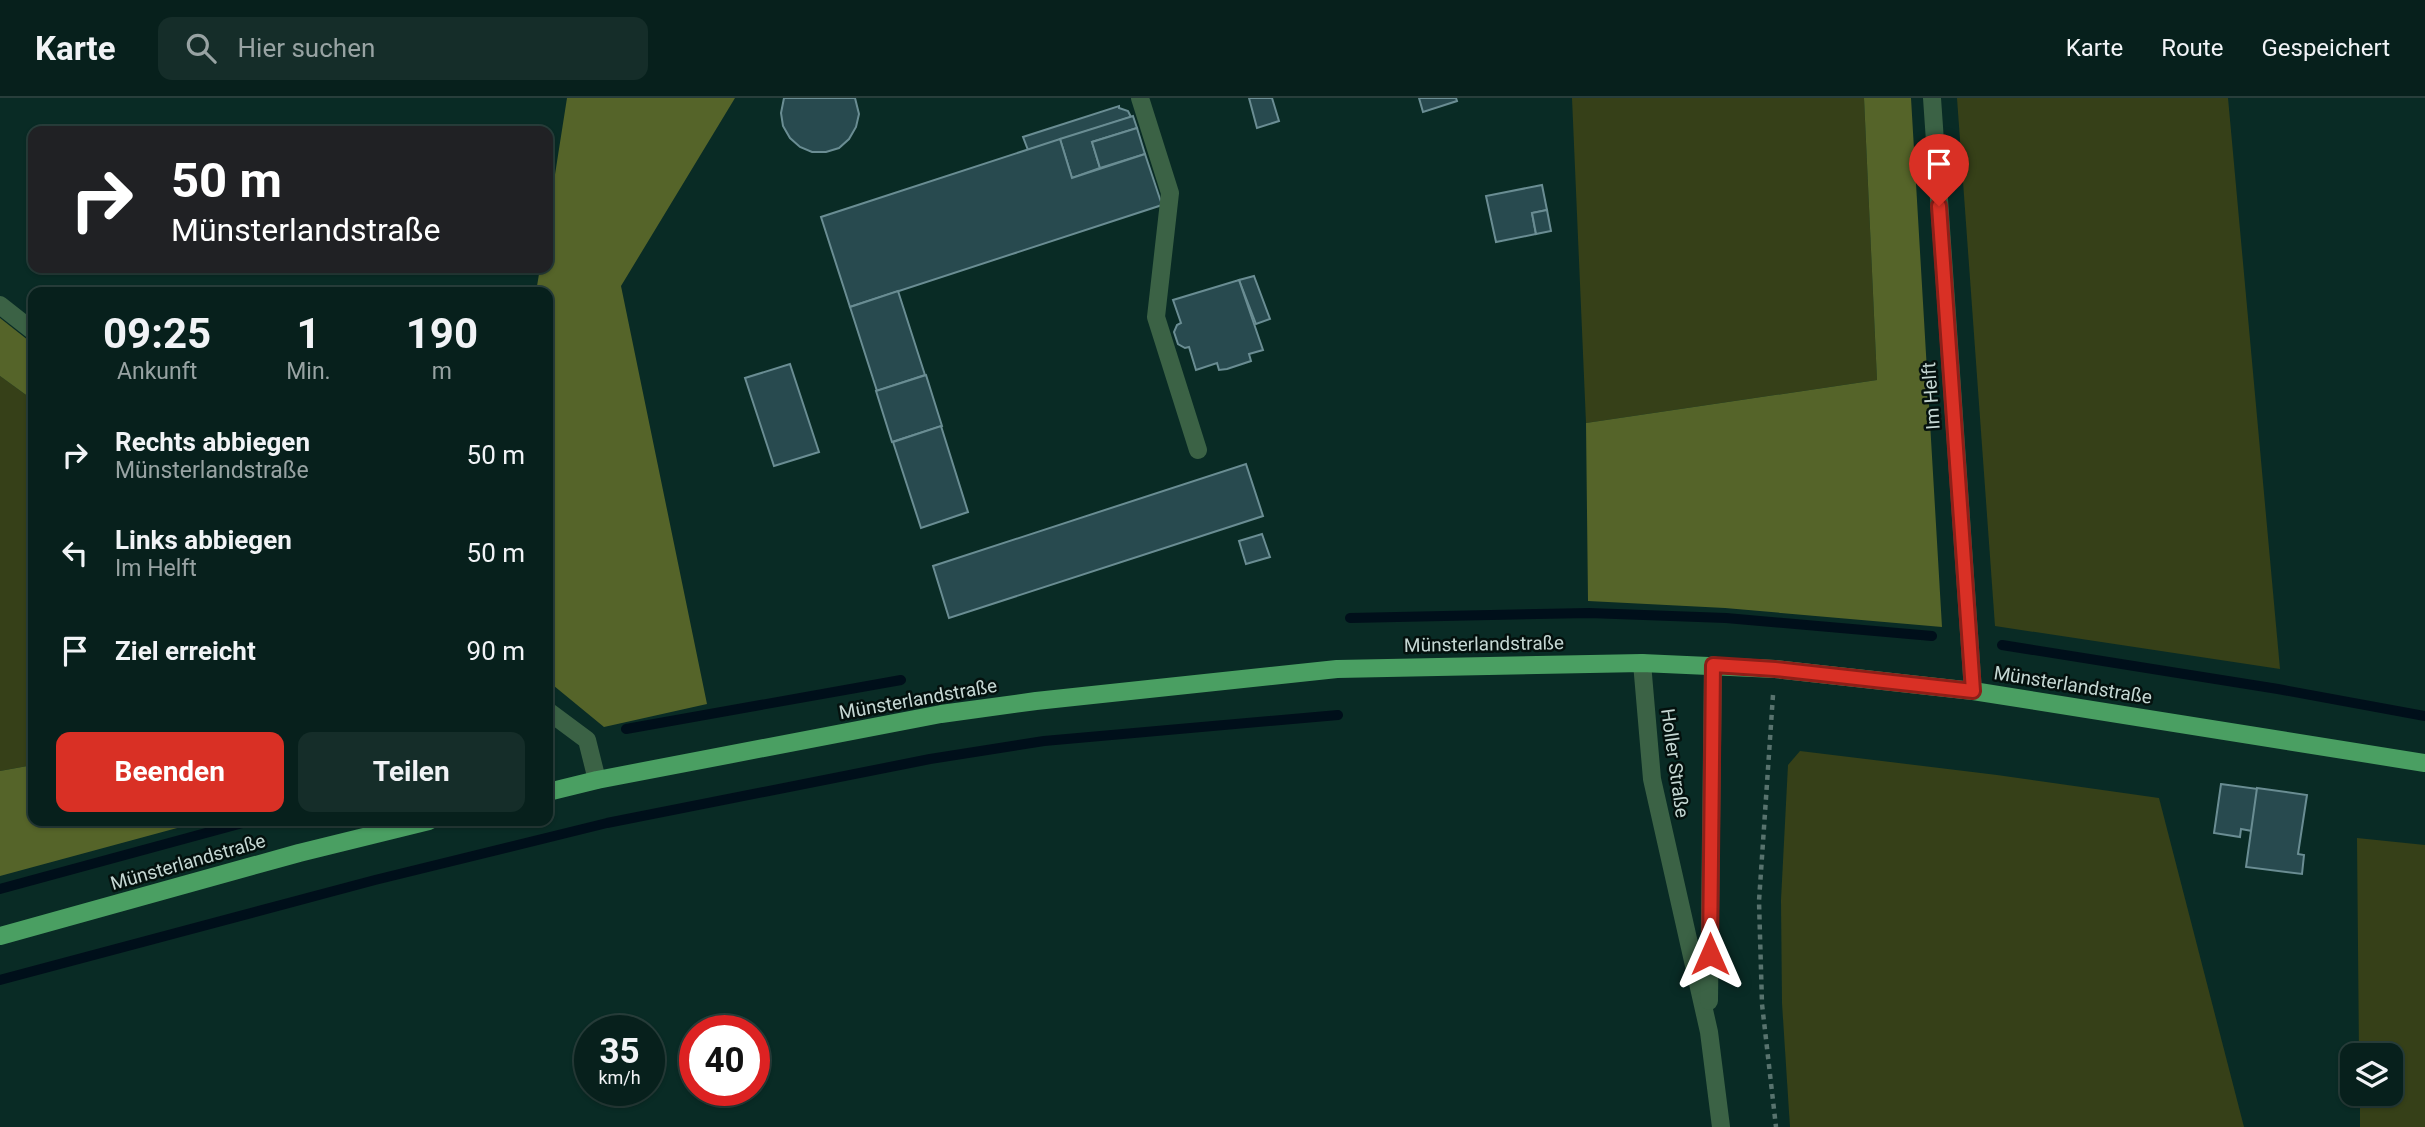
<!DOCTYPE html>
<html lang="de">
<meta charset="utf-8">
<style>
:root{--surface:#07201c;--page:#152d29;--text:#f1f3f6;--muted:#98a3a3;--line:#283e3b;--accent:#d93025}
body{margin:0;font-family:Roboto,sans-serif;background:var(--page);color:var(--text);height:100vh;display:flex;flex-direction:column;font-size:26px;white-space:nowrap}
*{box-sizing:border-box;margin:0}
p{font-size:23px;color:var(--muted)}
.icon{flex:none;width:38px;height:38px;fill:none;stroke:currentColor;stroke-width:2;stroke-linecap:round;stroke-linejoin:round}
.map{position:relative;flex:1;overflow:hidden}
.panel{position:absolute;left:28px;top:189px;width:525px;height:539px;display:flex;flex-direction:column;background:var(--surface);border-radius:14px;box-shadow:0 2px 5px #0004,0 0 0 2px var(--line)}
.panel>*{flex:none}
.top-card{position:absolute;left:28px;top:28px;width:525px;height:147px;border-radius:14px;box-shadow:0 2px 5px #0004,0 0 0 2px var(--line);background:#202124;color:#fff;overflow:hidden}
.controls{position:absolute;left:2340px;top:945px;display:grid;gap:14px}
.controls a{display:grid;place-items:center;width:63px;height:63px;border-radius:14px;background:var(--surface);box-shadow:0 2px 5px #0004,0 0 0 2px var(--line);font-size:35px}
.speed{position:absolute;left:574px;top:917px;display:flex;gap:14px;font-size:35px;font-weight:700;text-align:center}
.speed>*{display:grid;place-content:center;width:91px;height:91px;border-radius:50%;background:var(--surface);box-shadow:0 2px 5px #0004,0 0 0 2px var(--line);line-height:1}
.speed small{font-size:18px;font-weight:400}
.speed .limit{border:10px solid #d22;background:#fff;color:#111}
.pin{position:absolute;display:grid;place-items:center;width:60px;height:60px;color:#fff;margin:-72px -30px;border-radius:50% 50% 50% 0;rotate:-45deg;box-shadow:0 0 7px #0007}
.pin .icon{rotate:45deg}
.me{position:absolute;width:77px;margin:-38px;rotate:0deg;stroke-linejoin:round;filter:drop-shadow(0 0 5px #0008)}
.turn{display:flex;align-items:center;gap:24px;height:147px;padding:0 28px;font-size:32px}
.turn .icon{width:91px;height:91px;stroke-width:2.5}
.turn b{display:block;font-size:49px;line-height:60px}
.eta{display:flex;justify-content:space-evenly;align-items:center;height:119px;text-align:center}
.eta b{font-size:42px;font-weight:700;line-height:49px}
.cta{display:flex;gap:14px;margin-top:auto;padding:14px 28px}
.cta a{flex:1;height:80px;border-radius:14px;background:var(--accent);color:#fff;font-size:28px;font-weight:700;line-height:80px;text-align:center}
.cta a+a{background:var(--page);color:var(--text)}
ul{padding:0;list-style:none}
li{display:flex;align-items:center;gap:21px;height:98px;padding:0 28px}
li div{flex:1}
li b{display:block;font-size:26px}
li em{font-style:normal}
header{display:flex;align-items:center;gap:42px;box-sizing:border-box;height:98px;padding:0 35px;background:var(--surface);border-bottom:2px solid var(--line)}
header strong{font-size:33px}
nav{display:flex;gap:38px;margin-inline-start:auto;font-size:24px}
.search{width:490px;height:63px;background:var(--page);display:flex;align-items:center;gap:18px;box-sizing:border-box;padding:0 24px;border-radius:14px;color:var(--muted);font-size:26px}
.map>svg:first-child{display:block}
.green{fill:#364018}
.forest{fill:#556429}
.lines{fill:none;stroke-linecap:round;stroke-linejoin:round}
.stream{stroke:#000f1a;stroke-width:10}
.building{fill:#284a4f;stroke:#6a8d93;stroke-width:2}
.path{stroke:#58736e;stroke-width:4.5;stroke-dasharray:5 5;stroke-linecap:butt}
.minor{stroke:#3b6245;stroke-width:18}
.major{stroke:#4a9f62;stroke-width:18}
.route-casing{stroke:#8d1f18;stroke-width:18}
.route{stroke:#d93025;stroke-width:12}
.labels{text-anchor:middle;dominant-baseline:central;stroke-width:5;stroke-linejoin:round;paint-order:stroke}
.street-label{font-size:19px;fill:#c5d7d3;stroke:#04110e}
</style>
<header>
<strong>Karte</strong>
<div class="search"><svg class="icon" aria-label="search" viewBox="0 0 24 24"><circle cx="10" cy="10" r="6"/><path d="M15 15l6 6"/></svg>Hier suchen</div>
<nav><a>Karte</a><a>Route</a><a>Gespeichert</a></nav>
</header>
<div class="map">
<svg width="2425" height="1029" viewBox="0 0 2425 1029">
<rect width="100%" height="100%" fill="#092b25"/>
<g class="green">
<polygon points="1572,0 1864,0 1877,282 1586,325"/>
<polygon points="1957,0 2228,0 2280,571 1995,528"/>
<polygon points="0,278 33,302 33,667 0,673"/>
<polygon points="1800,653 1997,677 2159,700 2244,1029 1790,1029 1782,905 1781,802 1788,667"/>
<polygon points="2357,740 2425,747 2425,1029 2360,1029 2360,996 2390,996 2390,957 2359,957"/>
</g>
<g class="forest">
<polygon points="567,0 735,0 621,188 707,606 604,629 548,583 548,194 536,194 540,170 548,170 548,121"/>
<polygon points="1864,0 1911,0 1942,529 1725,510 1588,503 1586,325 1877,282"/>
<polygon points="0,220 33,246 33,302 0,278"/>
<polygon points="33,667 33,723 203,723 0,778 0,673"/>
</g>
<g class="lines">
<g class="stream">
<polyline points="1350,520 1589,515 1726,520 1932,538"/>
<polyline points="2002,547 2278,591 2425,618"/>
<polyline points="626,631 901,582"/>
<polyline points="0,791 250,723"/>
<polyline points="0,882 375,782 607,725 930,661 1044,643 1338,617"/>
</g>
</g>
<g class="building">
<polygon points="784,0 855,0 859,16 856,29 849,41 839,50 826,54 812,54 800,49 790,40 783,28 781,15"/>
<polygon points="1249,0 1272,0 1279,23 1257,30"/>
<polygon points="1419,0 1456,0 1457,3 1423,14"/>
<polygon points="1119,8 1119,10 1128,13 1131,19 1028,52 1023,39"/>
<polygon points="1133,18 1137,30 1092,44 1100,70 1072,80 1060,41"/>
<polygon points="1137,30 1145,56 1100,70 1092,44"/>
<polygon points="1060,41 1072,80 1145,56 1162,107 850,209 821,119"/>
<polygon points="1542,87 1547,112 1532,115 1536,136 1496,144 1486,98"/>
<polygon points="1547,112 1551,133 1536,136 1532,115"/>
<polygon points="1254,178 1270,221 1256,226 1239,182"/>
<polygon points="1239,182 1263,252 1249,256 1251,263 1227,271 1219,272 1217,265 1196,272 1189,249 1185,250 1178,246 1174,234 1177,227 1181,225 1173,202"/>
<polygon points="898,193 925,277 877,293 850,209"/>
<polygon points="790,266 819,354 774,368 745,280"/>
<polygon points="926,277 942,328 892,344 876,293"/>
<polygon points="941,328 968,414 921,430 893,344"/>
<polygon points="1246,366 1263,418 949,520 933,468"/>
<polygon points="1262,436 1270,459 1246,466 1239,443"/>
<polygon points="2221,686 2258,691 2252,733 2241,731 2240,739 2214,735"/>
<polygon points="2257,690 2307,697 2298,756 2304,757 2302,776 2246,769"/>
</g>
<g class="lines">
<polyline class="path" points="1773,597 1759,803 1762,906 1776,1029"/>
<g class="minor">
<polyline points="1140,0 1170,95 1156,219 1198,352"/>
<polyline points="1932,0 1973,593"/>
<polyline points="0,207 33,233"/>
<polyline points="1642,565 1652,681 1709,934 1721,1029"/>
<polyline points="548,613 587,642 597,682"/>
<polyline points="1709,903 1713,567"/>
</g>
<g class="major">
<polyline points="548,694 597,682 941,616 1036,603 1337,571 1642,565 1775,571 1973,593 2425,665"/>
<polyline points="0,838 299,755 429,723"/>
</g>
</g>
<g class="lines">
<g class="route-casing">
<polyline id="route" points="1710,856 1713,567 1775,571 1973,593 1939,108"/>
</g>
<use href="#route" class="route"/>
</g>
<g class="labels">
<g class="street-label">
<text transform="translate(1931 298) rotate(-94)">Im Helft</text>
<text transform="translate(1484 546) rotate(-1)">Münsterlandstraße</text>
<text transform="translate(2073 587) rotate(9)">Münsterlandstraße</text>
<text transform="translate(918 601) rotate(-10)">Münsterlandstraße</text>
<text transform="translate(1675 665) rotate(82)">Holler Straße</text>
<text transform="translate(188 764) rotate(-16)">Münsterlandstraße</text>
</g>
</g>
</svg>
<div class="controls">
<a><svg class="icon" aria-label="layers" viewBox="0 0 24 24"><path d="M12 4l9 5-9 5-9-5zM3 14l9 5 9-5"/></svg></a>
</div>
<div class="speed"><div>35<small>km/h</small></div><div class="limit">40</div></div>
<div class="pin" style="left:1939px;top:108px;background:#d93025"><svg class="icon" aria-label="arrive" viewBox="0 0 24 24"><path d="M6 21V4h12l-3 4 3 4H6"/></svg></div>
<svg class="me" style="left:1710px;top:856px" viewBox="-20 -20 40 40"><path d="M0-17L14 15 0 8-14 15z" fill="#d93025" stroke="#fff" stroke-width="4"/></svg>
<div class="top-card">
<div class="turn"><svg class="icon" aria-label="right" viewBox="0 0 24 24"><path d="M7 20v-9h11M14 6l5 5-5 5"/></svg><div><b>50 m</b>Münsterlandstraße</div></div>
</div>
<section class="panel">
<div class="eta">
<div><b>09:25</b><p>Ankunft</p></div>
<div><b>1</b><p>Min.</p></div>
<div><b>190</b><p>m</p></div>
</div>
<ul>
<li><svg class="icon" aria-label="right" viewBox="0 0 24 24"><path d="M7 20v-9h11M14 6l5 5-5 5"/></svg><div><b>Rechts abbiegen</b><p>Münsterlandstraße</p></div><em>50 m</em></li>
<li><svg class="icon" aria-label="left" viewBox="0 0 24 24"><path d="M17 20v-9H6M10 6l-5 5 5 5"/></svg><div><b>Links abbiegen</b><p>Im Helft</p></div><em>50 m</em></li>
<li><svg class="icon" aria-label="arrive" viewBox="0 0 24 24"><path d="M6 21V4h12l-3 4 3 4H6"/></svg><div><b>Ziel erreicht</b></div><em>90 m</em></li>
</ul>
<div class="cta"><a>Beenden</a><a>Teilen</a></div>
</section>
</div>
